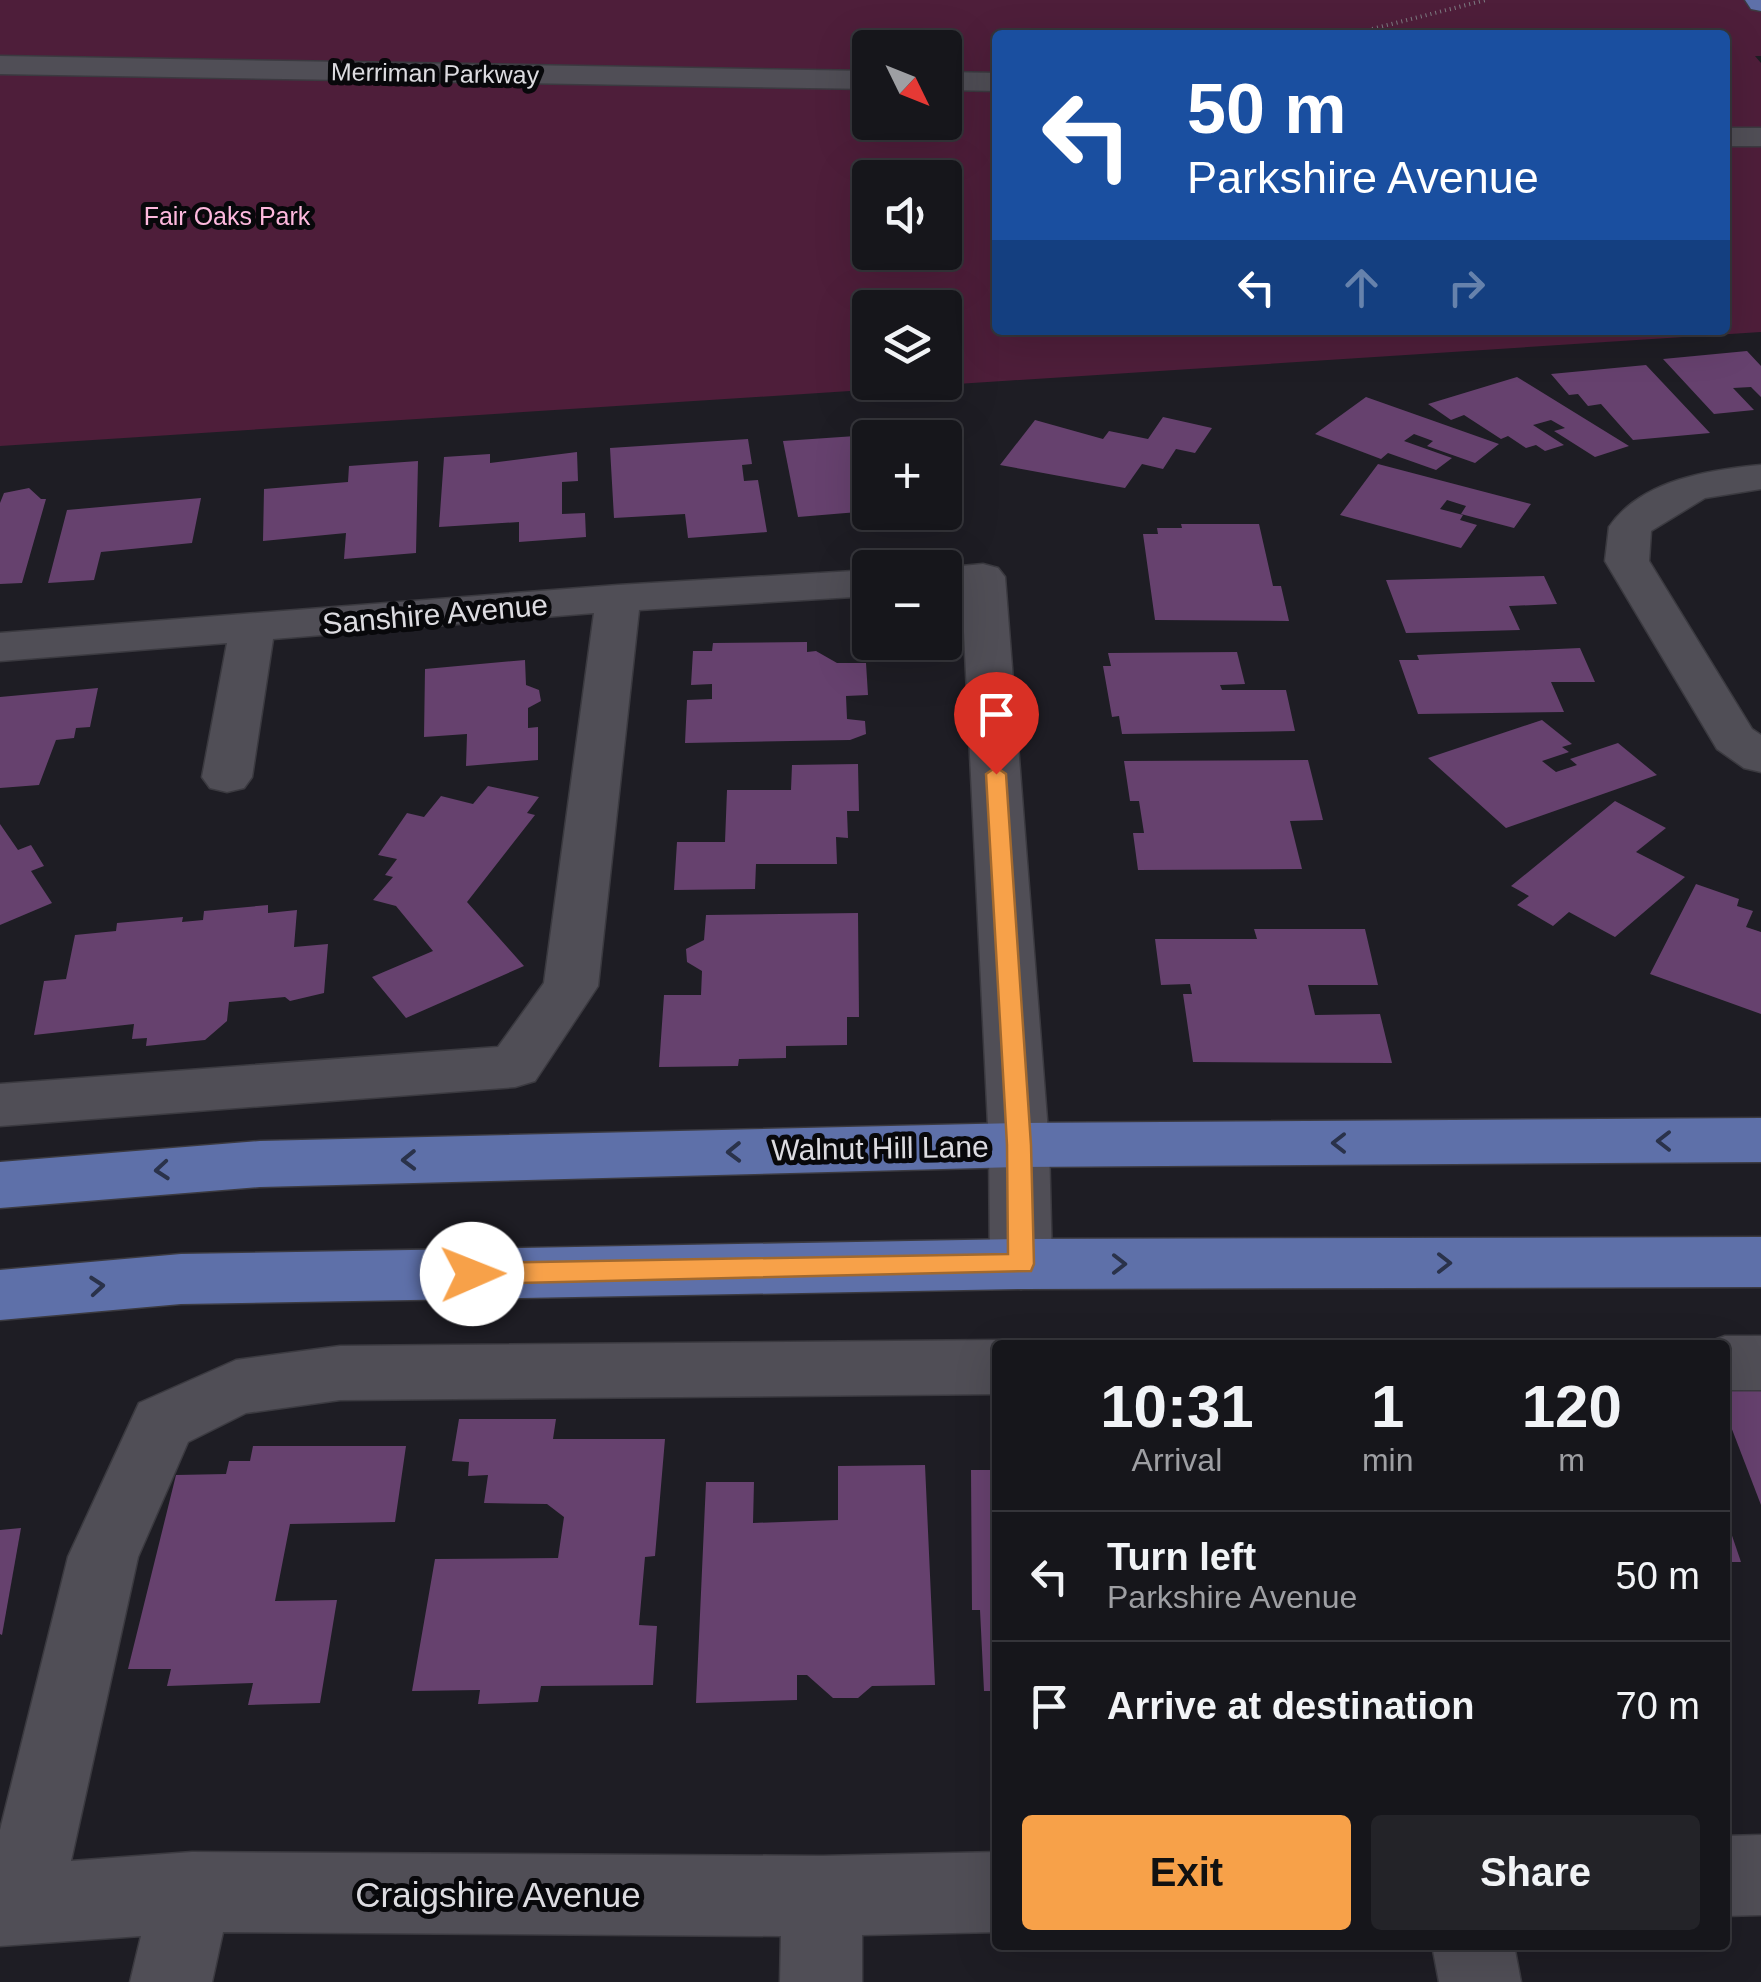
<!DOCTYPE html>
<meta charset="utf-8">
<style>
:root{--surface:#16161b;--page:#232328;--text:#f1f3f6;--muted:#9e9fa3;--line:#35353a;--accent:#f7a149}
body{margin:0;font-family:Arial,sans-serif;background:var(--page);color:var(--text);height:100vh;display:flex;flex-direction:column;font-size:38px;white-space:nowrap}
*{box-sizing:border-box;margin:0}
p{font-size:32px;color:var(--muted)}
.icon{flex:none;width:55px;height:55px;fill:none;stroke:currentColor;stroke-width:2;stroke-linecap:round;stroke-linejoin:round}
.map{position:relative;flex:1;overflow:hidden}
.panel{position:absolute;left:992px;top:1340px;width:738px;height:610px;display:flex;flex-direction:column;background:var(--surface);border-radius:10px;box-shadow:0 10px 40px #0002,0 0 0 2px var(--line)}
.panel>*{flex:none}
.hud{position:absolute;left:992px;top:30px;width:738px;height:305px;border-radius:10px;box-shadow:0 10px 40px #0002,0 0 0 2px var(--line);background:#1a4fa0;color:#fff;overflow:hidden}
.needle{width:65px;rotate:133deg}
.controls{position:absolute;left:852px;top:30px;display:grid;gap:20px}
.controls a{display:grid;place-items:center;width:110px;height:110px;border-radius:10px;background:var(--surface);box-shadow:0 10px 40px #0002,0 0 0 2px var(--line);font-size:50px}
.pin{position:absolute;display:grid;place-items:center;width:85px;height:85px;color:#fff;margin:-102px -42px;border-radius:50% 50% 50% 0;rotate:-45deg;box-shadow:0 0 10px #0007}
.pin .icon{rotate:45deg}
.me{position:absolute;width:110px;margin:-55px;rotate:89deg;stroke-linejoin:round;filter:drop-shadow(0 0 8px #0008)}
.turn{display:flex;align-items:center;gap:35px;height:210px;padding:0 30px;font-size:45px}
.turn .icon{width:130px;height:130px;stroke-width:2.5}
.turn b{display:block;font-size:70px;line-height:85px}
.lanes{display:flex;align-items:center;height:95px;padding:0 30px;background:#0003;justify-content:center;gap:50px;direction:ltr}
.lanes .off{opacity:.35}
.eta{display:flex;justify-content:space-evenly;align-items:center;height:170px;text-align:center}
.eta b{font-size:60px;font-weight:700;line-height:70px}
.primary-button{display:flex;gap:20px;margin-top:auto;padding:20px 30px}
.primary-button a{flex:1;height:115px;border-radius:10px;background:var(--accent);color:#111;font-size:40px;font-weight:700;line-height:115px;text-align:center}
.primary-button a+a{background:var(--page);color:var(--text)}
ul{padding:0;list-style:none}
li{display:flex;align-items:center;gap:30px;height:130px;padding:0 30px;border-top:2px solid var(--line)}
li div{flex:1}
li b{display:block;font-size:38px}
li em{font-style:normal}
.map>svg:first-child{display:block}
.green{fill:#4e1e3a;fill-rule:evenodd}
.building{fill:#66416e}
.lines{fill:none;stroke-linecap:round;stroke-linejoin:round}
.minor-casing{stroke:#3b3a40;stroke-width:3}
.major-casing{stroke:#3b3a40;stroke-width:3}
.path{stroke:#7d7c82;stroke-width:4;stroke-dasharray:1 4;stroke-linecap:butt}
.minor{fill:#504e56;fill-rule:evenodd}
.major{fill:#5e70a9;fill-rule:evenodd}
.oneway{stroke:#2a324a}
.route{fill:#f7a149;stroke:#a1692f;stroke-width:2.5}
.labels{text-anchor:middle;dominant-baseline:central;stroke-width:10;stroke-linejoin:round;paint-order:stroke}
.far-street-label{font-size:25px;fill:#dcdbe0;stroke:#08080b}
.far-park-label{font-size:25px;fill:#fdb8dd;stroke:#08080b}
.street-label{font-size:30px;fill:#dcdbe0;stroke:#08080b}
.near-street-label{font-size:35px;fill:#dcdbe0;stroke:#08080b}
</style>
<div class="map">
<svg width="1761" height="1982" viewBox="0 0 1761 1982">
<rect width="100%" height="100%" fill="#1e1d24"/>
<path class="green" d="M0,0H1761V56H1755L1761,63V332L0,446ZM998,35H1725V330H998ZM870,48H945V122H870ZM870,178H945V252H870ZM870,308H945V382H870Z"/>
<g class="building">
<polygon points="1747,351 1761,366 1761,397 1751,387 1733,388 1754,410 1714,414 1663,359"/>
<polygon points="1646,365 1710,433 1633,440 1601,404 1588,406 1578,394 1569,395 1551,374"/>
<polygon points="1517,377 1629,446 1595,457 1554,431 1565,428 1551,420 1533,425 1564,445 1545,451 1536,445 1526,448 1508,436 1501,439 1464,415 1451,420 1428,404"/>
<polygon points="1366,397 1499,444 1475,463 1427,446 1433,441 1414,434 1404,441 1452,458 1436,470 1388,453 1381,459 1315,434"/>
<polygon points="1163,417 1212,428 1195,453 1176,449 1163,469 1142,464 1125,488 1000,465 1035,420 1103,439 1109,431 1148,439"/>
<polygon points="928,431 930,438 877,438 877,435"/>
<polygon points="870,435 870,511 798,517 783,441"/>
<polygon points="748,439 752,464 742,465 744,481 758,480 767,532 688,538 685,514 614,518 610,448"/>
<polygon points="577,452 578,481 562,482 562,514 585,513 586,537 519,542 519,522 439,527 444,457 490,454 490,463"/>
<polygon points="418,461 416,553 344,559 346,533 263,541 264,489 348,482 349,466"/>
<polygon points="1378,464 1531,504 1514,528 1461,514 1466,506 1447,500 1440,509 1463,515 1460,520 1477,525 1461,548 1340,515"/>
<polygon points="29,488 41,499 46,499 22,583 0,584 0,503 4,493"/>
<polygon points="201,498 192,543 101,552 94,580 48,583 67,510"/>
<polygon points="1181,524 1259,524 1273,586 1281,586 1289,621 1155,620 1143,534 1158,534 1157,528 1182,528"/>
<polygon points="1544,576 1557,604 1509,606 1520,630 1406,633 1386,580"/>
<polygon points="807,642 807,652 816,651 837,663 866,663 868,695 846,696 847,719 865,721 866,734 850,740 685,743 687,700 712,699 712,684 691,685 693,651 712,651 713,643"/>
<polygon points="1580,648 1595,682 1551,682 1564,712 1418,714 1399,660 1419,660 1417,655"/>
<polygon points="1237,652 1245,684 1220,685 1222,690 1286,690 1295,731 1122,734 1119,716 1112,717 1103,666 1111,666 1108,653"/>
<polygon points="525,660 526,685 539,690 541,701 528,708 528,728 538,727 538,760 466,766 467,734 424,737 425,669"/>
<polygon points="98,688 90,727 76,728 74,738 56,740 39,785 0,788 0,697"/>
<polygon points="1542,720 1572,744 1562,747 1569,752 1542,761 1556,772 1577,765 1570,759 1618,743 1657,775 1506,828 1428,758"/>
<polygon points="1308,760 1323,820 1290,821 1302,869 1138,870 1133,833 1144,833 1139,801 1130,801 1124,761"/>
<polygon points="858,764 859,811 847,811 848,838 836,837 837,864 756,864 755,889 674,890 677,842 725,842 727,790 791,790 792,765"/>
<polygon points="488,786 539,797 527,813 535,815 467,902 524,966 406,1018 372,977 433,951 396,906 373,900 393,877 385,875 397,859 378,855 407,813 424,817 441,796 473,804"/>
<polygon points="1615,801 1666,828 1636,852 1685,877 1615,937 1569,912 1553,926 1517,905 1529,896 1511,886"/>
<polygon points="0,824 18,850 31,845 44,866 31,871 52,903 0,925"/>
<polygon points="1696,884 1739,899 1737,906 1753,911 1746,927 1761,932 1761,1014 1650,974"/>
<polygon points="268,905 268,913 297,910 294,947 328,944 324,993 290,1001 285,997 229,1002 227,1021 205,1040 146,1046 147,1038 132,1039 134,1024 34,1035 44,981 66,979 75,935 116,931 117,923 183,917 182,922 203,920 204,911"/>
<polygon points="858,913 859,1017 847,1017 847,1045 786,1046 786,1058 739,1059 738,1066 659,1067 664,995 701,995 702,971 687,962 686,949 704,940 706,915"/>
<polygon points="1254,929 1365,929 1378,985 1308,985 1315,1015 1380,1014 1392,1063 1193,1062 1183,994 1192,994 1190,984 1161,985 1155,939 1257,939"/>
<polygon points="1725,1387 1761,1387 1761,1505 1725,1411"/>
<polygon points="459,1419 556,1419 553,1439 665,1439 655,1556 645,1557 639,1625 657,1626 653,1685 541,1686 538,1702 478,1704 480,1690 412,1691 435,1559 558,1558 564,1517 547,1504 484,1503 488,1475 468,1476 469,1462 452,1461"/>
<polygon points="253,1446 406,1446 395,1522 290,1524 275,1601 337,1600 320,1703 248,1705 253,1683 167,1686 171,1669 128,1669 176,1475 226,1474 229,1461 250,1461"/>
<polygon points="925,1465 935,1685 872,1686 858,1698 833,1698 807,1675 797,1675 797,1700 696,1703 706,1482 754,1482 753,1523 838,1520 838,1466"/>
<polygon points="971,1470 998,1470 998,1691 984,1691 980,1610 972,1610"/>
<polygon points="1725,1518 1726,1518 1741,1562 1725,1562"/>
<polygon points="21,1528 2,1635 0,1634 0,1530"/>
</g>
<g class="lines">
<g class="minor-casing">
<g id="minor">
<polygon points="0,56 870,71 870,89 0,74"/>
<polygon points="945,72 998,73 998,91 945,90"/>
<rect x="1725" y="128" width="36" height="18"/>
<path d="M1761,465V489L1705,498L1651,531L1649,561L1752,729L1761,735V772L1744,768L1717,749L1605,561L1609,527C1641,480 1709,470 1761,465Z"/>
<polygon points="983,564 998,568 1005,577 1049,1145 1052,1264 1043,1281 1021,1289 999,1281 990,1264 989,1145 962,591 945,592 945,568 939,568"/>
<polygon points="870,570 870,596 639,610 598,986 535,1081 515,1087 0,1126 0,1084 498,1047 544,983 594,613 273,639 252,777 244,788 227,792 210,788 202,777 227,643 0,661 0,633 618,585"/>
<polygon points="1725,1336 1761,1336 1761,1390 1725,1390 1725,1345 1701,1345"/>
<polygon points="998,1340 1012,1345 998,1345 998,1394 340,1400 246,1413 188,1442 138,1557 71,1861 192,1852 822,1856 998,1852 998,1932 862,1935 862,1982 780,1982 781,1936 223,1932 212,1982 130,1982 141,1936 0,1946 0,1830 68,1557 139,1403 236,1360 340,1346"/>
<polygon points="1761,1835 1761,1915 1725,1916 1725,1836"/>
<polygon points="1432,1945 1514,1945 1521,1982 1439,1982"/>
</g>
</g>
<g class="major-casing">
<g id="major">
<polygon points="1745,0 1761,0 1761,11 1751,9"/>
<polygon points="1761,1118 1761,1162 1019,1167 260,1187 0,1208 0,1162 260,1141 1019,1123"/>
<polygon points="1761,1237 1761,1287 1021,1289 181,1304 0,1320 0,1270 181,1254 1021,1239"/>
</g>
</g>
<polyline class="path" points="1348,35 1486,0"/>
<use href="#minor" class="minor"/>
<use href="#major" class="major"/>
</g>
<defs><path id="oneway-chevron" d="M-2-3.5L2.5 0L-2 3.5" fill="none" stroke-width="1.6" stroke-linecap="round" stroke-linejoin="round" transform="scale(2.5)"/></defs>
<g class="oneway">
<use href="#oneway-chevron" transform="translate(1664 1141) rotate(180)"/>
<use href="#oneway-chevron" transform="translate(1339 1143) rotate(180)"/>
<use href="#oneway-chevron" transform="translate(734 1152) rotate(179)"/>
<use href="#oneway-chevron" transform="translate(409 1160) rotate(179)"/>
<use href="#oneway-chevron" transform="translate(162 1170) rotate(175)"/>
<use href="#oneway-chevron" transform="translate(1444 1263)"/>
<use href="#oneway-chevron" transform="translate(1119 1264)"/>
<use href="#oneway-chevron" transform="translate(97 1286) rotate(-5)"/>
</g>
<polygon class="route" points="996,767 1006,774 1031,1145 1034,1264 1031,1271 472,1284 463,1281 460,1274 463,1266 472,1263 1008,1254 1007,1145 986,774"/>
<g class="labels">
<g class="far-street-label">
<text transform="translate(435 73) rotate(1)">Merriman Parkway</text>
</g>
<g class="far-park-label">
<text x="227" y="216">Fair Oaks Park</text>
</g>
<g class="street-label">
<text transform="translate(435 614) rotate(-5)">Sanshire Avenue</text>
<text transform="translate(880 1148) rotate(-1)">Walnut Hill Lane</text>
</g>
<g class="near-street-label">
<text x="498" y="1894">Craigshire Avenue</text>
</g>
</g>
</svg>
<div class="controls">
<a><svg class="needle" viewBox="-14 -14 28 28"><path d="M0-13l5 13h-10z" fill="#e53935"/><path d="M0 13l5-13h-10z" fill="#9e9fa3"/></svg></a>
<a><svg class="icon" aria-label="sound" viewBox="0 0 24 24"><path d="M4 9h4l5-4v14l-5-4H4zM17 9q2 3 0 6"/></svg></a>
<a><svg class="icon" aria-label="layers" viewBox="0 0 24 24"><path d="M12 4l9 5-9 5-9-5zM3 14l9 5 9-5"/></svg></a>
<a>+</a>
<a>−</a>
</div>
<div class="pin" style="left:996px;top:774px;background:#d93025"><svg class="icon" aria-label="arrive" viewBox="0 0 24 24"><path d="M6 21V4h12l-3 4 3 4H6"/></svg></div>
<svg class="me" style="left:472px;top:1274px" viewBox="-20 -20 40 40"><circle r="19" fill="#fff"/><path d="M0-13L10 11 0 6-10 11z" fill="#f7a149"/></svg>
<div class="hud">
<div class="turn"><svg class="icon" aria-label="left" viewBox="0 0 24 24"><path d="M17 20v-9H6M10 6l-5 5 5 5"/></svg><div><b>50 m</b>Parkshire Avenue</div></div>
<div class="lanes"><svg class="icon" aria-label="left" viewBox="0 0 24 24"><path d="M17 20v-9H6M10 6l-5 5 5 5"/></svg><svg class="icon off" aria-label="ahead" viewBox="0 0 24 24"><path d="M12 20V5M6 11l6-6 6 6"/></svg><svg class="icon off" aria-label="right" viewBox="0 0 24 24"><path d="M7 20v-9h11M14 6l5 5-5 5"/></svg></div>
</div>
<section class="panel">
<div class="eta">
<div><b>10:31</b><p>Arrival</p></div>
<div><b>1</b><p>min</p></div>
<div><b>120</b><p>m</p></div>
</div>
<ul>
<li><svg class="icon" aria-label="left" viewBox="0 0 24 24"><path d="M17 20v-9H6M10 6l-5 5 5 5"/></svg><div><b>Turn left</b><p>Parkshire Avenue</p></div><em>50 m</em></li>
<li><svg class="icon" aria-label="arrive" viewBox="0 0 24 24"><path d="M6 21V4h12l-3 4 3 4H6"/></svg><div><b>Arrive at destination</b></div><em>70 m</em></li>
</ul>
<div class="primary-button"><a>Exit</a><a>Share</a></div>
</section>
</div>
